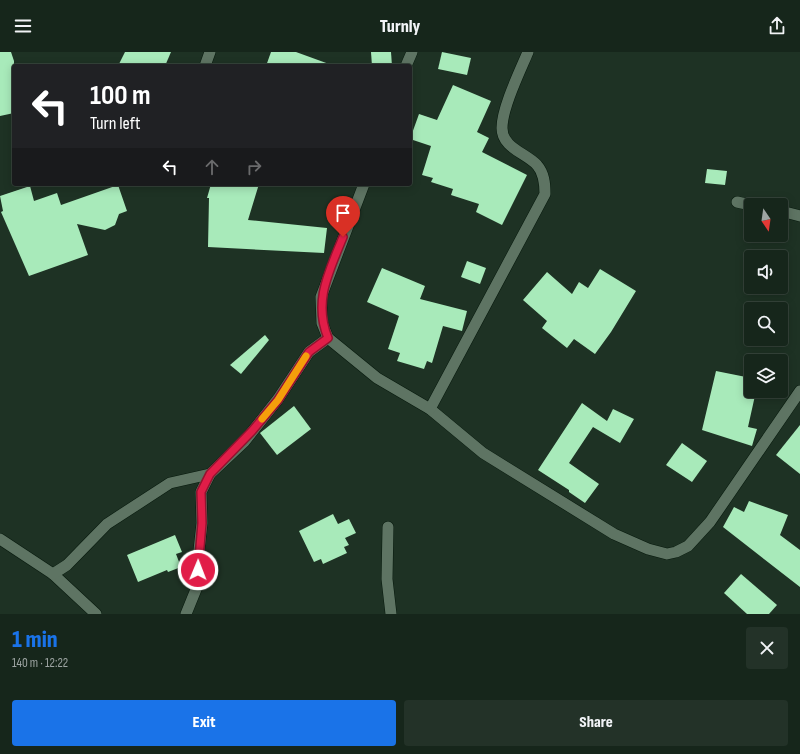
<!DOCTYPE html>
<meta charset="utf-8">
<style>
:root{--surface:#16261b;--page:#233228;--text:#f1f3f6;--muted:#9ea5a3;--line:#35433a;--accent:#1a73e8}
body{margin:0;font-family:"Sofia Sans Condensed",sans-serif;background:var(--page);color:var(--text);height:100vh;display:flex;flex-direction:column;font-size:15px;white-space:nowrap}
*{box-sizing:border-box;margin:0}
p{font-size:13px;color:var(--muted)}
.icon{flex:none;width:22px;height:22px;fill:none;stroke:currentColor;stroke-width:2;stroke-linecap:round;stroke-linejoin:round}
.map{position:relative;height:562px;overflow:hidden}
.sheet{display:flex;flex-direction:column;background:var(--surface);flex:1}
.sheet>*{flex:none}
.hud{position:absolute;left:12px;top:12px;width:400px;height:122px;border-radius:4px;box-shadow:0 2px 10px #0003,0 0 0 1px var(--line);background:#202124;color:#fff;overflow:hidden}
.needle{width:26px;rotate:167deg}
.tools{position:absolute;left:744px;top:146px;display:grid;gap:8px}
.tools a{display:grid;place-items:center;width:44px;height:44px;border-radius:4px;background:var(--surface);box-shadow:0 2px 10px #0003,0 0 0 1px var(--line);font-size:20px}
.pin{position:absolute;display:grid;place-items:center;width:34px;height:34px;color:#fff;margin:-41px -17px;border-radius:50% 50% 50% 0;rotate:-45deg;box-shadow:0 0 4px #0007}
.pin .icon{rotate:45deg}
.me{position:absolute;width:44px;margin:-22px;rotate:1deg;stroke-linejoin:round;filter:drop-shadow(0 0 3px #0008)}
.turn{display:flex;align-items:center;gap:14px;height:84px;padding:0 12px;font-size:18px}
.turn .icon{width:52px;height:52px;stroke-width:2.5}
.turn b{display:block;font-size:28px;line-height:34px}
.lanes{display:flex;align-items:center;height:38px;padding:0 12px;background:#0003;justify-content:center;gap:20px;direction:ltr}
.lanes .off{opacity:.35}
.round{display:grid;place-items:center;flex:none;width:42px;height:42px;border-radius:4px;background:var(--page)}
.headline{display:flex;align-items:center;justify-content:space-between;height:68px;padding:0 12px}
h1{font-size:24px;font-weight:800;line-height:30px;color:var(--accent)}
.action{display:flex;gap:8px;margin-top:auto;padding:8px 12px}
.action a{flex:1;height:46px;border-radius:4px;background:var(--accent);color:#fff;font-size:16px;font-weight:800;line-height:46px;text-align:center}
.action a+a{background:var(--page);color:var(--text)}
header{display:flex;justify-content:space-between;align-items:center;height:52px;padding:0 12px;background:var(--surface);font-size:18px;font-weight:800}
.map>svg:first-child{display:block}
.building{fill:#a8eaba}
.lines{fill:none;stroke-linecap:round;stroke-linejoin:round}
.minor-casing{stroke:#07190d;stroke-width:12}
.minor{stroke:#5e7463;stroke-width:11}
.route-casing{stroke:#92132f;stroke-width:10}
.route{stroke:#e11d48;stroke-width:7}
.slow{stroke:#f59e0b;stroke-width:7}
</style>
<header><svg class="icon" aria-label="menu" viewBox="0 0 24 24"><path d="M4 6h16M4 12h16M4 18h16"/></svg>Turnly<svg class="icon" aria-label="share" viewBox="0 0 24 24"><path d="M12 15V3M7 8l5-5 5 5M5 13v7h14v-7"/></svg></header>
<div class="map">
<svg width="800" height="562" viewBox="0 0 800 562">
<rect width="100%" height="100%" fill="#1e3224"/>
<g class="building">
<polygon points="0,0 11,0 14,9 14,61 0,64"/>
<polygon points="125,0 171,0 165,14 118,14"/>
<polygon points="271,0 296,0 329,12 329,14 266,14"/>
<polygon points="371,0 391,0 392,14 372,14"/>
<polygon points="442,0 471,6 467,23 438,17"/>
<polygon points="453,33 491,49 477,80 489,86 482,100 527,123 502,173 476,160 479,152 451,143 453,137 431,130 433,126 422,123 431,94 410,87 419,62 437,68"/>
<polygon points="707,117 727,119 725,133 705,131"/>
<polygon points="211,132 259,132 248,168 327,176 324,201 208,195 209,146 207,146"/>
<polygon points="118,133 127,159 119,162 115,173 105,178 77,172 88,203 29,224 1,160 3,159 0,144 30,134 34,149 57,141 61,153"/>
<polygon points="467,209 486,216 480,232 461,225"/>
<polygon points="382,216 425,234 420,247 467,259 462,279 443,274 432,311 427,309 424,317 397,309 400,301 388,297 399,264 367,250"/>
<polygon points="600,217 636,239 611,280 595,302 574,287 567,296 542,276 547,269 523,248 547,220 572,242 579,230 588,236"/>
<polygon points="265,283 269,288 241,322 230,313"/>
<polygon points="716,319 751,326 751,339 756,339 748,375 757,377 752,394 702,378"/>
<polygon points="582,351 607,369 613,357 634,367 620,391 593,375 569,411 599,432 585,451 569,440 569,438 538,418"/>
<polygon points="294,354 311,377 277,403 260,381"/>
<polygon points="800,373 800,422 776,403"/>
<polygon points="682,391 707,409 692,430 666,413"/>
<polygon points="749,449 788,463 780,483 800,498 800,535 723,475 734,455 744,460"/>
<polygon points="333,462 338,472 349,467 356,481 345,486 349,493 344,495 347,501 323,512 321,507 314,510 299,479"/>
<polygon points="175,483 182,500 176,502 181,515 168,520 167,518 138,530 127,503"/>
<polygon points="741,522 777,553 769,562 747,562 724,541"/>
</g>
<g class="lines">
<g class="minor-casing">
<g id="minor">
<polyline points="205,14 210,0"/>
<polyline points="406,14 412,0"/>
<polyline points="364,132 321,245 322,271 328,286 377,326 430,357 483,401 614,482 648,497 667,502 676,500 688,494 710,470 800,339"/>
<polyline points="737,150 751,153"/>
<polyline points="781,159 800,164"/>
<path d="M430,357L545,142C545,131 544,121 537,113C526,101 502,96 502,76C502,56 520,19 528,0"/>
<polyline points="388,475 387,527 391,562"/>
<polyline points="0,487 53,522 96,562"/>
<polyline points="53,522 67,513 107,472 170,431 210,422"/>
<polyline points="186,562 199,530 198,507 202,471 201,440 210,422 244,390 278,347 309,300 328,286"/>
</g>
</g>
<use href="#minor" class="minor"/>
</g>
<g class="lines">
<g class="route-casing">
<path id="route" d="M198,518L202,471L201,440L210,422L252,379L278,348L309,300L328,286C313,249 329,220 343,185"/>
</g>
<use href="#route" class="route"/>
<polyline class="slow" points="262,367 278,348 306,304"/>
</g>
</svg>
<div class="tools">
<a><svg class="needle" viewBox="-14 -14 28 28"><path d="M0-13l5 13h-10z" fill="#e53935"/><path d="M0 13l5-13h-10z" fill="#9ea5a3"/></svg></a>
<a><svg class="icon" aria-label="sound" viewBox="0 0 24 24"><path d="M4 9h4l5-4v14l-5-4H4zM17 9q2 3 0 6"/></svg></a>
<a><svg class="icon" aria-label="search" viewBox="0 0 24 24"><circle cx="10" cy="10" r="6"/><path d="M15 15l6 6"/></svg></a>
<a><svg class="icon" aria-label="layers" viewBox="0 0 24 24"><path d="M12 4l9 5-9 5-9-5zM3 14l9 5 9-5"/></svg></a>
</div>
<div class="pin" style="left:343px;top:185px;background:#d93025"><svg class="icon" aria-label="arrive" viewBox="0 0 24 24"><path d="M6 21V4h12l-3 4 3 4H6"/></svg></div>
<svg class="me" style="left:198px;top:518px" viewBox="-20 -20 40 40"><circle r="17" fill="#e11d48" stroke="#fff" stroke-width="3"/><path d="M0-11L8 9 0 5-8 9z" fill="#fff"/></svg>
<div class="hud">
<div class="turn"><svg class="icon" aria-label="left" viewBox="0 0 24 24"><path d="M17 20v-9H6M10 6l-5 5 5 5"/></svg><div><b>100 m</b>Turn left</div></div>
<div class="lanes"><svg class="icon" aria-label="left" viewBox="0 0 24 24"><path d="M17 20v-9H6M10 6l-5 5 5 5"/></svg><svg class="icon off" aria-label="ahead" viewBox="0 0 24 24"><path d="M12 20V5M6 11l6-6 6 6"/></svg><svg class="icon off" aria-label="right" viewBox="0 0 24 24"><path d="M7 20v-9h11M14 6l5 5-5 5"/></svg></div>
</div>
</div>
<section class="sheet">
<div class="headline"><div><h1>1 min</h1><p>140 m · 12:22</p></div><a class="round"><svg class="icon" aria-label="close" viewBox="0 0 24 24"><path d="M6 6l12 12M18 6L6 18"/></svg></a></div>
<div class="action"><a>Exit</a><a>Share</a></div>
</section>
